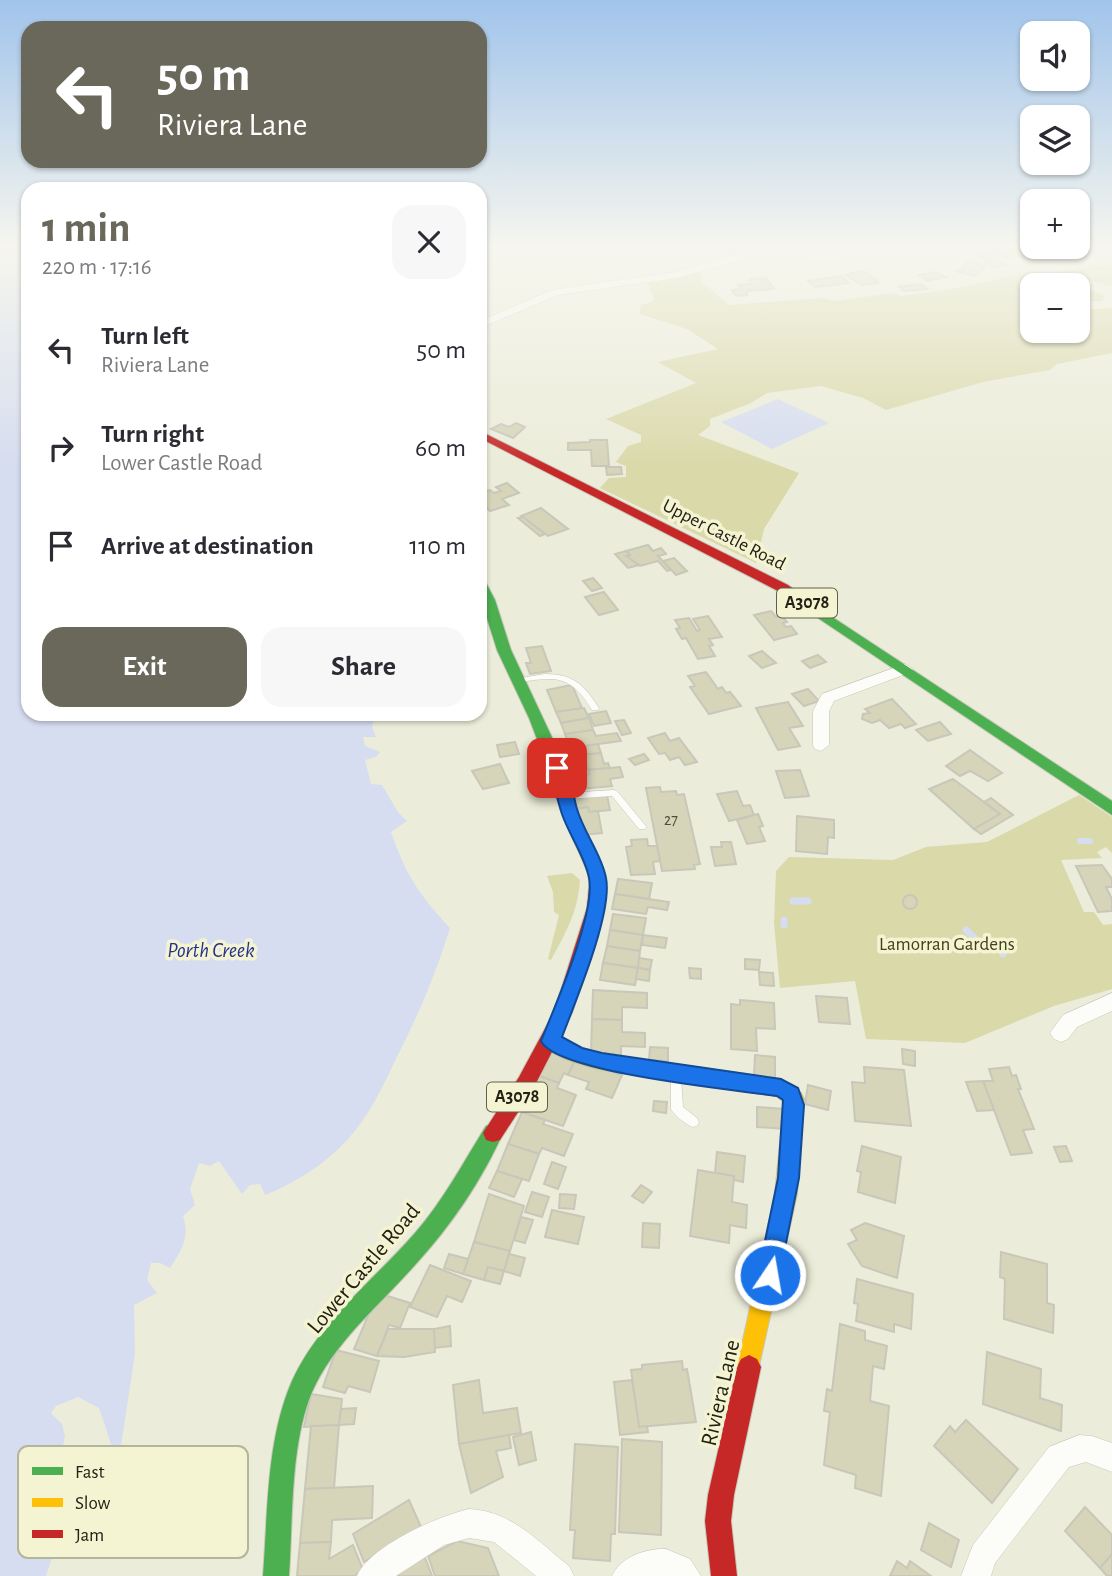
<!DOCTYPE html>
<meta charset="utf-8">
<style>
:root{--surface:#fff;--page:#f7f7f7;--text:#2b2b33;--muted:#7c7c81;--accent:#69685a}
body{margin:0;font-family:"Alegreya Sans",sans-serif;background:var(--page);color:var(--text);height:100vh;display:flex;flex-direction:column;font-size:26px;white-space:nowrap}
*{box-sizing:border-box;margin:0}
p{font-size:23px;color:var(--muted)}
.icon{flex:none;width:38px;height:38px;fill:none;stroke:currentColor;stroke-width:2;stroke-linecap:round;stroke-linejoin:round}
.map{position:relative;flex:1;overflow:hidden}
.sheet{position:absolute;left:21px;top:182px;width:466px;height:539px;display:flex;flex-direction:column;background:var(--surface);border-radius:21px;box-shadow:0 2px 5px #0004}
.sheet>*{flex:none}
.hud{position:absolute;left:21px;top:21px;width:466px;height:147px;border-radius:21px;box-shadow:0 2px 5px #0004;background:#69685a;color:#fff;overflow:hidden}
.tools{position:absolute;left:1020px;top:21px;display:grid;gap:14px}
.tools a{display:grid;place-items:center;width:70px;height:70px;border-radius:14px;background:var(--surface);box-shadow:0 2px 5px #0004;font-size:35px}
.pin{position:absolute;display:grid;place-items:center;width:60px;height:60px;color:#fff;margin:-30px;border-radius:14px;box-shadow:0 4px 10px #0006}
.me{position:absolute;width:77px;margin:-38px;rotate:12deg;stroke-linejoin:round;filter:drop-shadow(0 0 5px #0008)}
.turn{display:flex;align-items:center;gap:24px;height:147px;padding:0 21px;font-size:32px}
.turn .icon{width:91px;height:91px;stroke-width:2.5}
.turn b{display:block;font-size:49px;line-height:60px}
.round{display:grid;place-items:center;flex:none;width:74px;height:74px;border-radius:21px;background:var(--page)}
.headline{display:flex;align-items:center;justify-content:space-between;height:119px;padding:0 21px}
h1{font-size:42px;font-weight:600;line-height:52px;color:var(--accent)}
.primary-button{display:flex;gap:14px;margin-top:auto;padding:14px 21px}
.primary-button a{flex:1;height:80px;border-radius:21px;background:var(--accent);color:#fff;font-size:28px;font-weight:600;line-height:80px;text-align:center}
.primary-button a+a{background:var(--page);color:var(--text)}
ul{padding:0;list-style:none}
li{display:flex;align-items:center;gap:21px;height:98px;padding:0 21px}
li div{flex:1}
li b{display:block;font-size:26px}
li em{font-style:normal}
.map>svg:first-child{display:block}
.green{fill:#dad9aa}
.water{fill:#d6ddf0}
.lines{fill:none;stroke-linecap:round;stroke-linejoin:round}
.stream-far1{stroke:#d6ddf0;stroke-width:6}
.stream{stroke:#d6ddf0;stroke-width:7}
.building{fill:#d6d5ba;stroke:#c8c7b9;stroke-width:2}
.lane-casing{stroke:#c7c7b9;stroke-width:1}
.street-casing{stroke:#c7c7b9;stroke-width:1}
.fast-casing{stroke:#c7c7b9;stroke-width:2}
.slow-casing{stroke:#c7c7b9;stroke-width:2}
.jam-casing{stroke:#c7c7b9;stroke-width:2}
.lane{fill:#fcfcf9;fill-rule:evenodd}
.street{fill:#fcfcf9;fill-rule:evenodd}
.fast{fill:#4caf50;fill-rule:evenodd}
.slow{fill:#ffc107;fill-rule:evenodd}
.jam{fill:#c62828;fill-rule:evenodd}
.route{fill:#1a73e8;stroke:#114b97;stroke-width:2}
.labels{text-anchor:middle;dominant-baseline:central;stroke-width:7;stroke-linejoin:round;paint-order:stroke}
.number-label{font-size:16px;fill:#4f4e3e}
.shield{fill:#f4f4d2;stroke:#61604e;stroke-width:2}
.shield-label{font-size:18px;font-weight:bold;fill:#222115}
.street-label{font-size:19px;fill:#222115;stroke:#f4f4d2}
.park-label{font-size:19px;fill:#434118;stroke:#f4f4d2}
.water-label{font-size:21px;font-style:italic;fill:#25328d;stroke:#f4f4d2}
.near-street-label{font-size:23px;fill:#222115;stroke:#f4f4d2}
.key{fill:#f4f4d2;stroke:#b5b599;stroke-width:2}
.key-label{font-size:19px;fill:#222115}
</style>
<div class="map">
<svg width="1112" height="1576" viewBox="0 0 1112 1576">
<rect width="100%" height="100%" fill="#ececda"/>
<g class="green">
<polygon points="1112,264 1112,286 1076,277 1080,286 1105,296 1102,301 1078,301 1078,285 1032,285 1032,331 1078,331 1078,310 1112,308 1112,353 1057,364 1050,370 983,382 886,410 863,398 821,386 767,393 751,403 710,419 710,426 698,435 799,473 764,529 756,563 600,488 609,478 626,477 626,466 616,462 628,446 641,442 641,435 606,419 696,383 658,362 718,349 687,329 640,314 641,305 652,302 654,299 646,279 700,269 703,283 729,305 824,298 833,301 893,293 902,296 962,287 1021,274 1053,273"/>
<polygon points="1079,795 1112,817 1112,853 1106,847 1097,852 1102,858 1061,860 1084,912 1094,912 1103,925 1112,924 1112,989 1054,1006 965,1043 866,1039 855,981 780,988 774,923 776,871 789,857 893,860 926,847 987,842"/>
<path d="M572,873L580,880C578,912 566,932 551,960L548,959L559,915L554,912L553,892L547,876Z"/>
</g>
<g class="water">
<path d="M0,247H28V714H375L372,727L376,737H363L365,746L380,752L376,757L365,760L371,784L382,785L398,812L407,821L391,832C407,877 418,893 450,928C436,974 417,1018 395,1061C382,1088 369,1116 348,1139C326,1164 295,1183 265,1195L260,1184L250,1185L242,1194L219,1161L210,1166L199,1163L190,1189L195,1205L183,1216C190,1237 182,1250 170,1268L160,1263H151L147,1280L157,1293L134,1305L135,1354L118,1465L99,1408L78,1397L56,1406L51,1413L62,1424L65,1436L61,1456L65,1483L73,1494L78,1512L86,1518L118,1520V1530L91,1529L74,1540L52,1558L46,1576H0Z"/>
<polygon points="778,399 829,423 772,449 721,422"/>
</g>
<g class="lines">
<polyline class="stream-far1" points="1080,841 1090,841"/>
<g class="stream">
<polyline points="793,901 808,901"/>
<polyline points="784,920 784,925"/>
<polyline points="966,930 978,941 1003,949 1003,954"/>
</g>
</g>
<g class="building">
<polygon points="1048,247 1057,253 1033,256 1026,251 1035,250 1032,248"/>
<polygon points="1018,250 1027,256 1006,258 997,252"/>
<polygon points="987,254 1005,265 992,267 985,262 988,260 978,255"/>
<polygon points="967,261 984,265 981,267 984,268 975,276 954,271 962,269"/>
<polygon points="861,271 867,273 879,283 861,285 846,275"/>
<polygon points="937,272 946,277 928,281 919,275"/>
<polygon points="841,276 849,283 815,287 808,281"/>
<polygon points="766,278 774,289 747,291 747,295 736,296 732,290 741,289 738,285 751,284 749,281 751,279"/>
<polygon points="921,284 927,289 904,291 899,287"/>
<polygon points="516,423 525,427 513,438 491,429 501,424 509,427"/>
<polygon points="590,440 607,440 609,466 592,466 591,450 568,450 568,443 590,442"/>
<polygon points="606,467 621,467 622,474 607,475"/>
<polygon points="507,483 519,493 502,499 509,505 490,511 480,501 480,493 490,490 494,493 501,491 496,487"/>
<polygon points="541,508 568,529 548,536 521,516"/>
<polygon points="523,517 545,534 540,536 518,518"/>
<polygon points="648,545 653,551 661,548 666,554 658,556 671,570 667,571 658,561 640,566 626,556 630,555 626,551"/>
<polygon points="626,551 630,555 626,556 639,565 628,568 615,554"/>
<polygon points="674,558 687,571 676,575 663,561"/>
<polygon points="593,578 602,588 592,591 583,581"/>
<polygon points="604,592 618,610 599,615 585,597"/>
<polygon points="771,611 776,617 782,616 787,622 783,623 786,627 791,626 797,634 774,640 754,615"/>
<polygon points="708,616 722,637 709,639 713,645 709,646 715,656 698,659 686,638 682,639 676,629 680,628 675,620 689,618 697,631 700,630 693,619"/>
<polygon points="542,646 551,671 530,674 526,663 531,663 526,648"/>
<polygon points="762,651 776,663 762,668 749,656"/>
<polygon points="818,655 826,662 810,668 802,661"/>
<polygon points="706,672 718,689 722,687 726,693 730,692 741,706 709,714 690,687 695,686 688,676"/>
<polygon points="572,685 582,708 556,712 547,690"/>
<polygon points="808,689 819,701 804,706 792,694"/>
<polygon points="892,699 916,724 905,728 901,724 889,728 880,720 872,723 862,719 863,714 870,713 865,709"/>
<polygon points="788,702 803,726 789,728 800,746 778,750 756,708"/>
<polygon points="584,708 589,718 561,723 556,712"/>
<polygon points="606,711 611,723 594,726 589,714"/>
<polygon points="589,718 593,730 565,734 561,723"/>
<polygon points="624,720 631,733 622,735 615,721"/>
<polygon points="940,722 951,734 928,741 916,730"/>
<polygon points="593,730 596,736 617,733 621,741 570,748 565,734"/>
<polygon points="665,733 670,741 679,738 697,762 685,765 679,757 670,760 665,753 659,754 648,738"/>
<polygon points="515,742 519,754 500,757 497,745"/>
<polygon points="598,744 601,753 572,756 570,748"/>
<polygon points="970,750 1002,773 988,781 970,771 960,776 946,766"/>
<polygon points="601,753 604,764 608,763 610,768 588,770 587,767 576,768 572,756"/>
<polygon points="644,754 649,760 635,765 629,759"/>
<polygon points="500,764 509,783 483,789 472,771"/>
<polygon points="620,767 623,777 610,779 612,786 581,789 578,775 589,774 588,770"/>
<polygon points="800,770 809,796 785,798 776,771"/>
<polygon points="953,779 984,802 1000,814 974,829 929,789"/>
<polygon points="660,787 661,792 676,791 677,795 684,794 700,864 694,865 695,869 662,871 646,788"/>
<polygon points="737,791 743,806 750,805 754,815 729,821 717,794"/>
<polygon points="607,795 610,810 589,812 588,807 576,809 573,798"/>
<polygon points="991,798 1013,815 981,834 974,829 1000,814 984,802"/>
<polygon points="588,807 589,812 598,811 602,833 582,835 576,809"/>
<polygon points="758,814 763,826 759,827 765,841 747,844 737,820"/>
<polygon points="797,816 834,820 834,838 828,837 827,854 796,851"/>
<polygon points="647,839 648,846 657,846 660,861 653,862 655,874 631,875 626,847 632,846 631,840"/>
<polygon points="721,842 731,842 736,864 715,866 711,847 722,847"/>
<polygon points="1102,865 1112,879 1112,887 1106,887 1112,899 1112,911 1098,912 1076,866"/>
<polygon points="618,879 652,883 649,899 615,894"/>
<polygon points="615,894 669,902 667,910 648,907 646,914 612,909"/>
<circle cx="910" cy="902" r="7"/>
<polygon points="613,914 646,918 643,935 610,930"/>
<polygon points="610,930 643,935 640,951 607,946"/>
<polygon points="643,935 667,938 665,948 642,945"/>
<polygon points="607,946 640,951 638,968 603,963"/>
<polygon points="639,958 652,960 650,970 638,968"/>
<polygon points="745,959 760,960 759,970 745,969"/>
<polygon points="603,963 638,968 635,985 600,980"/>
<polygon points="638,968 650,970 649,981 636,979"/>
<polygon points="689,968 701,969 701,979 690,978"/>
<polygon points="759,972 773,973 774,986 760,985"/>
<polygon points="593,990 647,993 647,1008 622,1007 622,1020 592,1019"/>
<polygon points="816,996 847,998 850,1024 819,1022"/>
<polygon points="740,1000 774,1003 775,1029 756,1028 757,1051 731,1049 731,1004 740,1005"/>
<polygon points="592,1019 622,1020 622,1032 645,1033 645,1047 621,1046 621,1056 591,1055"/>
<polygon points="650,1047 668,1048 668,1061 649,1060"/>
<polygon points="902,1049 915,1051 915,1066 903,1064"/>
<polygon points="551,1050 576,1059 568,1075 564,1073 559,1083 539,1076"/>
<polygon points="755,1055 775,1057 775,1079 754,1076"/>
<polygon points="576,1059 622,1075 612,1098 586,1089 589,1082 568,1075"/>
<polygon points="864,1067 904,1070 911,1126 855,1121 852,1082 865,1083"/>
<polygon points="1009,1067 1012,1076 1016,1075 1021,1089 1018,1089 1034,1129 1023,1130 1032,1153 1011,1155 983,1081 993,1081 989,1069"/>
<polygon points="539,1076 559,1083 557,1088 576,1095 563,1126 522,1112"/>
<polygon points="983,1081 994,1110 977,1111 966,1082"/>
<polygon points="808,1085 831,1091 828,1110 805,1104"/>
<polygon points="654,1101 667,1102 666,1113 653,1111"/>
<polygon points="757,1107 784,1109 785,1129 757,1127"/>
<polygon points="522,1112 545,1120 543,1124 573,1134 564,1156 542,1148 539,1154 508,1144"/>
<polygon points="508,1144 539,1154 529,1181 497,1171"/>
<polygon points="862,1146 901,1157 895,1203 858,1192 861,1172 857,1171"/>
<polygon points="1066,1146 1072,1161 1060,1162 1054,1147"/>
<polygon points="717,1152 745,1156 743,1182 734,1180 734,1176 715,1173"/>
<polygon points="552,1162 566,1167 558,1189 544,1184"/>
<polygon points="698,1170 734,1176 732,1202 747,1205 746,1228 730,1225 729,1243 690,1236"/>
<polygon points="497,1171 522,1179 514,1197 489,1188"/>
<polygon points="641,1185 652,1192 643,1203 632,1196"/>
<polygon points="532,1192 549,1197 542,1217 525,1212"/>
<polygon points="489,1194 524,1206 510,1251 474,1242"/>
<polygon points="560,1194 576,1195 574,1209 559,1208"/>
<polygon points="552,1210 584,1217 578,1244 545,1237"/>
<polygon points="521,1217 533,1220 525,1243 514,1240"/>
<polygon points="643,1223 660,1224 659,1248 642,1247"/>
<polygon points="865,1223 904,1236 897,1278 862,1266 848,1244 857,1240 851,1230"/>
<polygon points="474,1242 510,1251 504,1271 488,1267 484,1280 463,1274"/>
<polygon points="1001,1252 1047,1264 1047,1303 1054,1305 1053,1333 1004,1319 1005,1279 1000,1277"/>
<polygon points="449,1254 468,1259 463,1274 444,1268"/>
<polygon points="509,1254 525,1258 520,1276 504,1271"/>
<polygon points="430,1265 471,1281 462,1302 447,1296 437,1317 410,1307"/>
<polygon points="488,1267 504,1271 500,1284 484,1280"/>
<polygon points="857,1279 913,1294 911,1329 894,1324 894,1332 856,1321 858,1304 854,1303"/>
<polygon points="381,1294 410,1303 400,1328 389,1325 377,1356 354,1349 372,1306"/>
<polygon points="840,1324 865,1331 865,1340 887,1346 884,1369 873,1366 870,1401 889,1406 881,1496 855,1488 856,1475 824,1465 830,1412 824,1411 827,1389 832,1391"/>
<polygon points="450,1326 451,1346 434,1348 434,1329"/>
<polygon points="388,1329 434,1329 435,1352 404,1357 377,1356"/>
<polygon points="336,1350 379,1361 370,1392 348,1386 345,1393 323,1387"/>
<polygon points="987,1352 1041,1369 1040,1398 1062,1405 1061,1431 983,1404"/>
<polygon points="682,1361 683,1370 687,1369 696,1422 639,1427 631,1370 642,1369 642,1365"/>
<polygon points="479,1380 483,1413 517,1408 521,1433 459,1444 453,1385"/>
<polygon points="632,1380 639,1427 647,1426 648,1432 620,1435 614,1382"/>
<polygon points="311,1394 342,1399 339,1425 304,1427"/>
<polygon points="356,1408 354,1424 339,1425 341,1409"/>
<polygon points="966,1420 1018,1469 992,1503 934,1446 950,1426 955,1432"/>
<polygon points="339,1425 334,1488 305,1489 311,1426"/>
<polygon points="531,1432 536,1460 519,1465 513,1437"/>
<polygon points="509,1435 511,1448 496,1451 503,1477 471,1493 459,1444"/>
<polygon points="622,1439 662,1442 661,1535 619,1532"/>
<polygon points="575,1444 618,1447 615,1534 611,1534 610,1561 573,1558 575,1530 570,1530"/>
<polygon points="373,1486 372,1518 332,1520 331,1542 300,1543 305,1489"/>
<polygon points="409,1500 421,1527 364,1562 353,1534"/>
<polygon points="1085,1507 1112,1535 1112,1554 1100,1568 1065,1531"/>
<polygon points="929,1523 959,1540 951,1567 921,1550"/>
<polygon points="457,1541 488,1548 499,1576 435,1576 428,1556"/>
<polygon points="331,1542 329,1559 353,1545 363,1570 354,1576 297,1576 300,1543"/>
<polygon points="1112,1554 1112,1576 1107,1576 1100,1568"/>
<polygon points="424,1555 432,1576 395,1576"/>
<polygon points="897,1561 907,1568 910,1561 931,1576 890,1576"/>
</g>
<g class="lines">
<g class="lane-casing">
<g id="lane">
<path d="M545,674C574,674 584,685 599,708L598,710H592C571,676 558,676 521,682L517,680L521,678Z"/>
<polygon points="614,790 617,791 645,825 647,827 645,829 639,829 612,796 567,799 563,796 567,793"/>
<path d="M676,1073L680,1075L681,1078L683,1107L697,1118L699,1122L697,1126L693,1127C685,1124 675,1116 671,1109V1078L672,1075Z"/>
</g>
</g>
<g class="street-casing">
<g id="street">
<polygon points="900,247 937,247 831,260 768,256 747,258 677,278 558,295 480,328 480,321 552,290 676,272 746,252 768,250 831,254"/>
<polygon points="905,664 913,669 911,672 834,701 829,711 829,745 821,751 815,749 813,745 813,711 822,694"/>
<polygon points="1112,993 1112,1011 1077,1027 1068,1039 1061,1042 1054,1039 1050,1033 1063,1015"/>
<polygon points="1079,1435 1092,1436 1112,1443 1112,1472 1086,1462 1069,1467 995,1563 991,1576 961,1576 973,1545 1049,1447"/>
<path d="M469,1509C512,1511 537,1541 569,1566L574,1576H536L494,1542L469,1538L444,1545L396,1576H357C370,1546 438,1516 469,1509Z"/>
<path d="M666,1549L690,1559L701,1576H612C620,1557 646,1548 666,1549Z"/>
</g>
</g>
<g class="fast-casing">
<g id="fast">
<polygon points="480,580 485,581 495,600 511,650 556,746 561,760 558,764 553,765 545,760 529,718 497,650 480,596"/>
<polygon points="817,607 1112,801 1112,815 812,614 810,611"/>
<path d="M493,1124L500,1126L503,1133C482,1180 450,1227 415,1265C380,1305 334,1342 312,1392C290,1445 293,1519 289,1576H263C268,1512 266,1441 292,1381C319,1322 373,1281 415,1233C443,1201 463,1163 486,1126Z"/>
</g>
</g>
<g class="slow-casing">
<path id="slow" d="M551,1033L583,1048L602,1054L781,1079L801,1093L804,1099L797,1194L757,1375L749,1379L741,1375L737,1367L775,1194L784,1102L776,1096L602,1070C586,1066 549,1057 541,1041L544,1035Z"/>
</g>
<g class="jam-casing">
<g id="jam">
<polygon points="480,431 788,585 824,611 817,615 812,614 778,591 480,438"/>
<polygon points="553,755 561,760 578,814 606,877 605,908 572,1013 533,1089 500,1140 493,1142 486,1140 483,1133 519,1077 554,1012 587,908 590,877 562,814 545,760"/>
<polygon points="749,1355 757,1359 761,1367 734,1495 731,1521 737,1576 711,1576 705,1521 708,1495 737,1367 741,1359"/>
</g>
</g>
<use href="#lane" class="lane"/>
<use href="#street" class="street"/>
<use href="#fast" class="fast"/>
<use href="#slow" class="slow"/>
<use href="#jam" class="jam"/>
</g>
<linearGradient id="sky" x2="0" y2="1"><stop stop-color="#a1c4eb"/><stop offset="0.53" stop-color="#f6f6ee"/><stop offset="1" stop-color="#f6f6ee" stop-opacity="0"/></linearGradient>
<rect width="1112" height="468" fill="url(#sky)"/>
<path class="route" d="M557,762C571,766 573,797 577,809C584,833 602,855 606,878C613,913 575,1002 562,1037L582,1048L602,1053L781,1079L798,1088L804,1105L799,1178L778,1283L770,1287L762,1283L758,1275L778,1178L783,1100L777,1096C737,1090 556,1073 541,1041C555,1006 596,913 589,878C585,856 569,835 562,814C557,799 554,783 549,768Z"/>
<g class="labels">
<g class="number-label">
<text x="671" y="820">27</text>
</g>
<g class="shield">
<rect x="777" y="588.5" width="60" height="29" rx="5"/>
<rect x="487" y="1082.5" width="60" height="29" rx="5"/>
</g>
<g class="shield-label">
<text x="807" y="603">A3078</text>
<text x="517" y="1097">A3078</text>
</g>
<g class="street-label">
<text transform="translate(724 535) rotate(27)">Upper Castle Road</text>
</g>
<g class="park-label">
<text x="947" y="944">Lamorran Gardens</text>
</g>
<g class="water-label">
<text x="211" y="950">Porth Creek</text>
</g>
<g class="near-street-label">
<text transform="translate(364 1269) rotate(-50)">Lower Castle Road</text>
<text transform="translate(721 1393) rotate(-77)">Riviera Lane</text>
</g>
</g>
<rect x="18" y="1446" width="230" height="112" rx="10" class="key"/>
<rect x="32" y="1467" width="31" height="8" fill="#4caf50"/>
<rect x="32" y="1498" width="31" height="9" fill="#ffc107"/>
<rect x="32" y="1530" width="31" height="8" fill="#c62828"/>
<g class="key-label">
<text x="75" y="1478">Fast</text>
<text x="75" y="1509">Slow</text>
<text x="75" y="1541">Jam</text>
</g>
</svg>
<div class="tools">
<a><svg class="icon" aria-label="sound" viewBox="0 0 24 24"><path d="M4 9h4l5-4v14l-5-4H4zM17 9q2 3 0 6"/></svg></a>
<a><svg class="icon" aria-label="layers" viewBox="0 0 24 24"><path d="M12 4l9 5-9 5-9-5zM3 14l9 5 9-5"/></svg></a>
<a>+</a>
<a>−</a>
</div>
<div class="pin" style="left:557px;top:768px;background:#d93025"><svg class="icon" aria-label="arrive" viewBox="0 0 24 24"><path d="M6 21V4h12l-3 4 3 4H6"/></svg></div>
<svg class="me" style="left:770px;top:1275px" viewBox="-20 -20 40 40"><circle r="17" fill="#1a73e8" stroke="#fff" stroke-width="3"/><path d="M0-11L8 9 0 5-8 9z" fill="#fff"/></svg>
<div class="hud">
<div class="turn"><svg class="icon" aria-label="left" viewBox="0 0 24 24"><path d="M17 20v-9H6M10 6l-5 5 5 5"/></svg><div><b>50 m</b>Riviera Lane</div></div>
</div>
<section class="sheet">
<div class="headline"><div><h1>1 min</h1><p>220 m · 17:16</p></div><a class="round"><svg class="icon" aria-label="close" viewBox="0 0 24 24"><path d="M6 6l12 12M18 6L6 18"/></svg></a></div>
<ul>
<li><svg class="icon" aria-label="left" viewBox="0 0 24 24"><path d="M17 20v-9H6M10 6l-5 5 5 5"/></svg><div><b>Turn left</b><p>Riviera Lane</p></div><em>50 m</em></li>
<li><svg class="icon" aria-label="right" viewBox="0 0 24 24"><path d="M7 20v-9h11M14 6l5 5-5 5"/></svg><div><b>Turn right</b><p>Lower Castle Road</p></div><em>60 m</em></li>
<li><svg class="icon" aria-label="arrive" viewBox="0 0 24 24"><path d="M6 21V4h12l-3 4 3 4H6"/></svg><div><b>Arrive at destination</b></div><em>110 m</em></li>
</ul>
<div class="primary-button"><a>Exit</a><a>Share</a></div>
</section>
</div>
